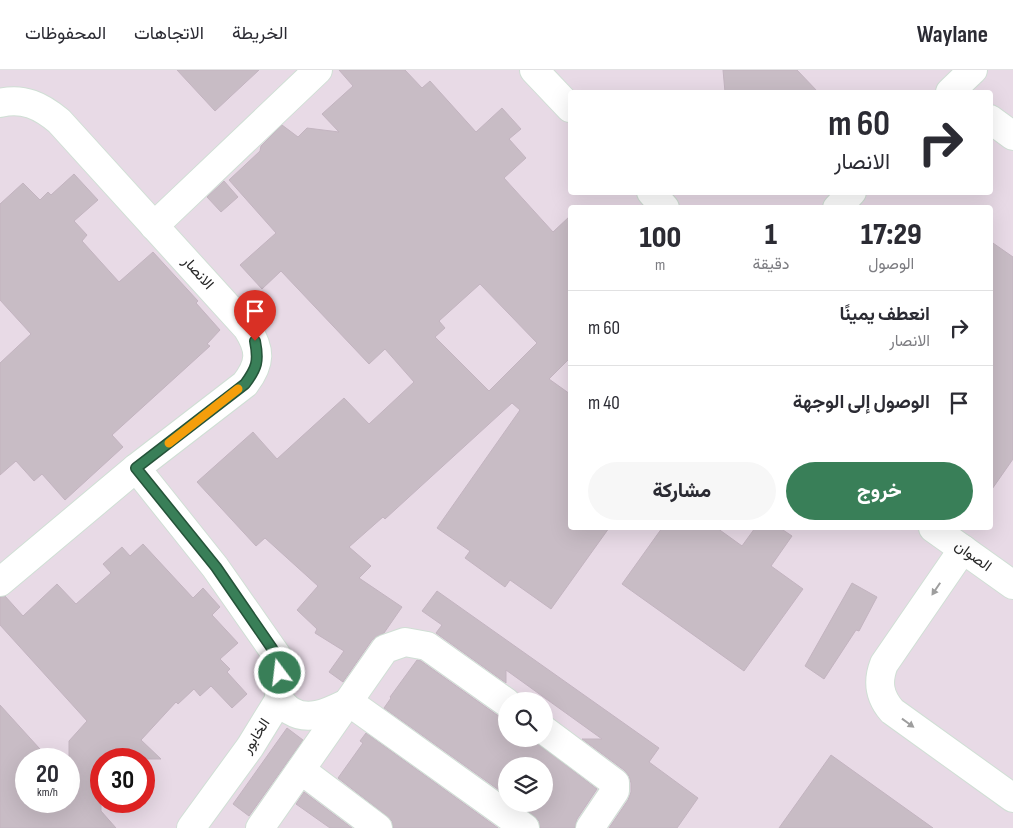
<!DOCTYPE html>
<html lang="ar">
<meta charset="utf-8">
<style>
:root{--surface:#fff;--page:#f7f7f7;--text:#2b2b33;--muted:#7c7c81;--line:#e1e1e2;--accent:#397f58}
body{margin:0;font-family:"Sofia Sans Condensed",Vazirmatn,sans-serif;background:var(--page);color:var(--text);direction:rtl;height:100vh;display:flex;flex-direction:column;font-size:19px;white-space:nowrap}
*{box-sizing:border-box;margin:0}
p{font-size:16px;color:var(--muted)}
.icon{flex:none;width:28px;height:28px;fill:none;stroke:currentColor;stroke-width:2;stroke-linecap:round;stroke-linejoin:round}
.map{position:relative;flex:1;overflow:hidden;direction:ltr}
.sheet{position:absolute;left:568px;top:135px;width:425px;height:325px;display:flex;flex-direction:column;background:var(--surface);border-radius:5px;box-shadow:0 5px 20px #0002;direction:rtl}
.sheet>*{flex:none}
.top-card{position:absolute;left:568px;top:20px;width:425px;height:105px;border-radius:5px;box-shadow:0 5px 20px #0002;direction:rtl;background:#fff;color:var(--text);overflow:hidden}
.buttons{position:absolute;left:498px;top:622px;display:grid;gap:10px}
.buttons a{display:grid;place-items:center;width:55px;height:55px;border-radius:50%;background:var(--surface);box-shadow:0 5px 20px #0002;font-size:25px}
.speed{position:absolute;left:15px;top:678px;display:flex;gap:10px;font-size:25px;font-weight:700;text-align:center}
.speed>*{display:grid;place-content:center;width:65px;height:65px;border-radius:50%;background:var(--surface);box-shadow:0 5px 20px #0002;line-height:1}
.speed small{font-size:12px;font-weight:400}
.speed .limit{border:8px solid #d22;background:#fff;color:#111}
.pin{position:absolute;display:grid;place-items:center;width:42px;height:42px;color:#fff;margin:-51px -21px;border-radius:50% 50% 50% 0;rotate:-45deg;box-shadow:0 0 5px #0007}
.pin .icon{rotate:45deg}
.me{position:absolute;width:55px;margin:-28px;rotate:345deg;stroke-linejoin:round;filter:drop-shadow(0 0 4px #0008)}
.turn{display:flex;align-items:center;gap:18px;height:105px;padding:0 20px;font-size:22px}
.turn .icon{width:65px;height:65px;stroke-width:2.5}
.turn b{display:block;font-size:35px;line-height:42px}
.eta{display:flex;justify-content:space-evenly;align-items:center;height:85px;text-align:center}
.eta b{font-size:30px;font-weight:800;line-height:35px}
.button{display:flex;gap:10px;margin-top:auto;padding:10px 20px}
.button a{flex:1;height:58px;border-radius:30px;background:var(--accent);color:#fff;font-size:20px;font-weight:800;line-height:58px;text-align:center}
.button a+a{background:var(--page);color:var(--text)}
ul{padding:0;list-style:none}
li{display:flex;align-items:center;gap:15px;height:75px;padding:0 20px;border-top:1px solid var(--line)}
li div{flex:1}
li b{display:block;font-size:19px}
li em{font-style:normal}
header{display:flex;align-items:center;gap:30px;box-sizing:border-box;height:70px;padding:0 25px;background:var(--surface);border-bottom:1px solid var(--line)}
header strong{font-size:24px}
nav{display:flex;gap:28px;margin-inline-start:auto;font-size:18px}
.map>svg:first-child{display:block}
.building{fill:#c8bcc5;stroke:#c3b4c0;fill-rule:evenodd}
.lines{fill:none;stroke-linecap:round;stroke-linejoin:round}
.minor-casing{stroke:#d0dfd5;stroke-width:30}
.minor{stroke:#fff;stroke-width:28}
.oneway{fill:#9e9e9e}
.route-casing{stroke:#255339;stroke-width:12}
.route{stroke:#397f58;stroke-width:9}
.slow{stroke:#f59e0b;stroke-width:9}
.labels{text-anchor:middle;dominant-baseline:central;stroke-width:5;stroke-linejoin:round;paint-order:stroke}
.street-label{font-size:15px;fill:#272727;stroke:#fff}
</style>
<header>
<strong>Waylane</strong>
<nav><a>الخريطة</a><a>الاتجاهات</a><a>المحفوظات</a></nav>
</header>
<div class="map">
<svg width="1013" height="758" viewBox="0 0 1013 758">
<rect width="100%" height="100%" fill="#e8dae6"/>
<g class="building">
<polygon points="177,0 259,0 215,41"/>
<path d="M339,0H405L422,18L430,11L476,62L502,38L521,59L509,69L526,88L504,108L553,162L570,146V288L549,309L570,324V458H609L551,539L510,510L505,517L465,488L470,481L437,458L520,340L512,333L385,449L383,447L349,477L371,496L359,508L402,537L384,563L372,570L343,612L329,602L344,581L315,563L317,559L297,540L318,516L265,468L256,476L197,412L253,362L277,389L344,328L369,354L414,312L385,279L369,294L281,201L262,219L240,195L276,163L229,110L260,81L261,76L282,55L298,67L307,58L339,62L322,44L353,16ZM480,214L537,273L489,321L435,267L445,258L439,251Z"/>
<polygon points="723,0 797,0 818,22 725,22"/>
<polygon points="74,104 98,130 74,151 87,165 82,171 119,212 153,182 198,231 196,233 220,260 207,274 210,276 112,365 123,377 65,430 42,404 34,411 16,391 0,405 0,293 31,264 0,230 0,134 23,113 40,130 48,122 51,125"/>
<polygon points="224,111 238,127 221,142 207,127"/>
<polygon points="990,171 1013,187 1013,389 990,422"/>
<polygon points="662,458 717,458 742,476 755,458 780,458 792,466 771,496 803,519 744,601 622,514"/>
<polygon points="143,474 193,528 203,518 220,537 212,545 238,573 220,589 230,599 227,602 247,624 232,638 211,616 200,626 194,619 178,634 176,632 141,670 161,689 101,689 101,741 116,758 0,758 0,635 49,689 26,689 26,731 69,731 69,671 87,651 0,555 0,527 5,526 23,546 57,514 76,534 111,503 103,494 122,477 130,486"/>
<polygon points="852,513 877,527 859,561 856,560 824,609 805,596"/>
<polygon points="437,521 659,678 649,692 698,728 677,758 609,758 628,730 631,722 631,713 629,706 624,700 582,669 602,669 506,600 506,613 436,563 442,555 422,541"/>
<polygon points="417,590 421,591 497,645 506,647 506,669 532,669 597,719 577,749 575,758 540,758 539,751 534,746 518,734 544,734 544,696 506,696 506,725 384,638 391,628 390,627"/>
<polygon points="287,658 303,670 249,746 233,734"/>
<polygon points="366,663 498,758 393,758 392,751 387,746 338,708 363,673 360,671"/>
<polygon points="831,685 933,758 779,758"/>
<polygon points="304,722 352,758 330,758 296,734"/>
</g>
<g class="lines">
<g class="minor-casing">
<g id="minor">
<polyline points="534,0 570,38"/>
<polyline points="950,22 973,0"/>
<path d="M0,33C23,27 41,36 59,51L247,258C261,280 261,293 245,314L136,398L0,512"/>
<polyline points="990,49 1013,66"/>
<polyline points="651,122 665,138"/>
<polyline points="837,138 852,122"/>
<polyline points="154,156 318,0"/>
<polyline points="136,398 215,497 280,590 279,630 250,677 191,758"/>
<polyline points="933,458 1013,515"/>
<path d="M963,479L884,594C877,612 879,626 892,641L1013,728"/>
<path d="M279,630C283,634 287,639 291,641C310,653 332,640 349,632L525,758"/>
<polyline points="544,660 615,713 615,721 590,758"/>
<polyline points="301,700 378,758"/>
<polyline points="260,758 385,579 405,572 427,576 506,632"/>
</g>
</g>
<use href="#minor" class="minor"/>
</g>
<defs><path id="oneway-solid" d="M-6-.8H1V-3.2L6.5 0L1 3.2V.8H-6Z" transform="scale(1.25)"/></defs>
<g class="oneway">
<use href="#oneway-solid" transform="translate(936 519) rotate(124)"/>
<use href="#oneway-solid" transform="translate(908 653) rotate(36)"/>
</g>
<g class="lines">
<g class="route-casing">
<path id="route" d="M255,271C259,291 257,298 245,314L136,398L216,497L280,590V603"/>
</g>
<use href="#route" class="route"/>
<polyline class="slow" points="169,373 238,319"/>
</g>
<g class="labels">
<g class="street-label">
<text transform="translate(198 203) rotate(48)">الانصار</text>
<text transform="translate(973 486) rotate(36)">الصوان</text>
<text transform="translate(256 666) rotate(-57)">الخابور</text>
</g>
</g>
</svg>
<div class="buttons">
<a><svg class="icon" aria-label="search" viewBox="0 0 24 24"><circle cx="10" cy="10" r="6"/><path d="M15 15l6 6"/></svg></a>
<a><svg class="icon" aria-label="layers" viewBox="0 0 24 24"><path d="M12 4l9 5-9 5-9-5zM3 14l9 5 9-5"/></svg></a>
</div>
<div class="speed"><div>20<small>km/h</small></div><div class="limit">30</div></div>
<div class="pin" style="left:255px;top:271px;background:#d93025"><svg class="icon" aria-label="arrive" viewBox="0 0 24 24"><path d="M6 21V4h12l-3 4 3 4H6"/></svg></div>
<svg class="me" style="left:280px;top:603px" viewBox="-20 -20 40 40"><circle r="17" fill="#397f58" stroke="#fff" stroke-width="3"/><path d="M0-11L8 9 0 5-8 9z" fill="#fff"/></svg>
<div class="top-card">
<div class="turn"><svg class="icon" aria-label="right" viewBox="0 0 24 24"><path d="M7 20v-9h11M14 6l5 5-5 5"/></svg><div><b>60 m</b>الانصار</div></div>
</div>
<section class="sheet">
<div class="eta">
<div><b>17:29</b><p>الوصول</p></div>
<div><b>1</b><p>دقيقة</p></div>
<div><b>100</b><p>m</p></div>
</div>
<ul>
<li><svg class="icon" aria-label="right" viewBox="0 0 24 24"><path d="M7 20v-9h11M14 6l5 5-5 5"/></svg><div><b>انعطف يمينًا</b><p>الانصار</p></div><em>60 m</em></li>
<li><svg class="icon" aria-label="arrive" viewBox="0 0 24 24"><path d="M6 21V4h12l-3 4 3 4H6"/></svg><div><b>الوصول إلى الوجهة</b></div><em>40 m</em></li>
</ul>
<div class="button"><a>خروج</a><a>مشاركة</a></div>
</section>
</div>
